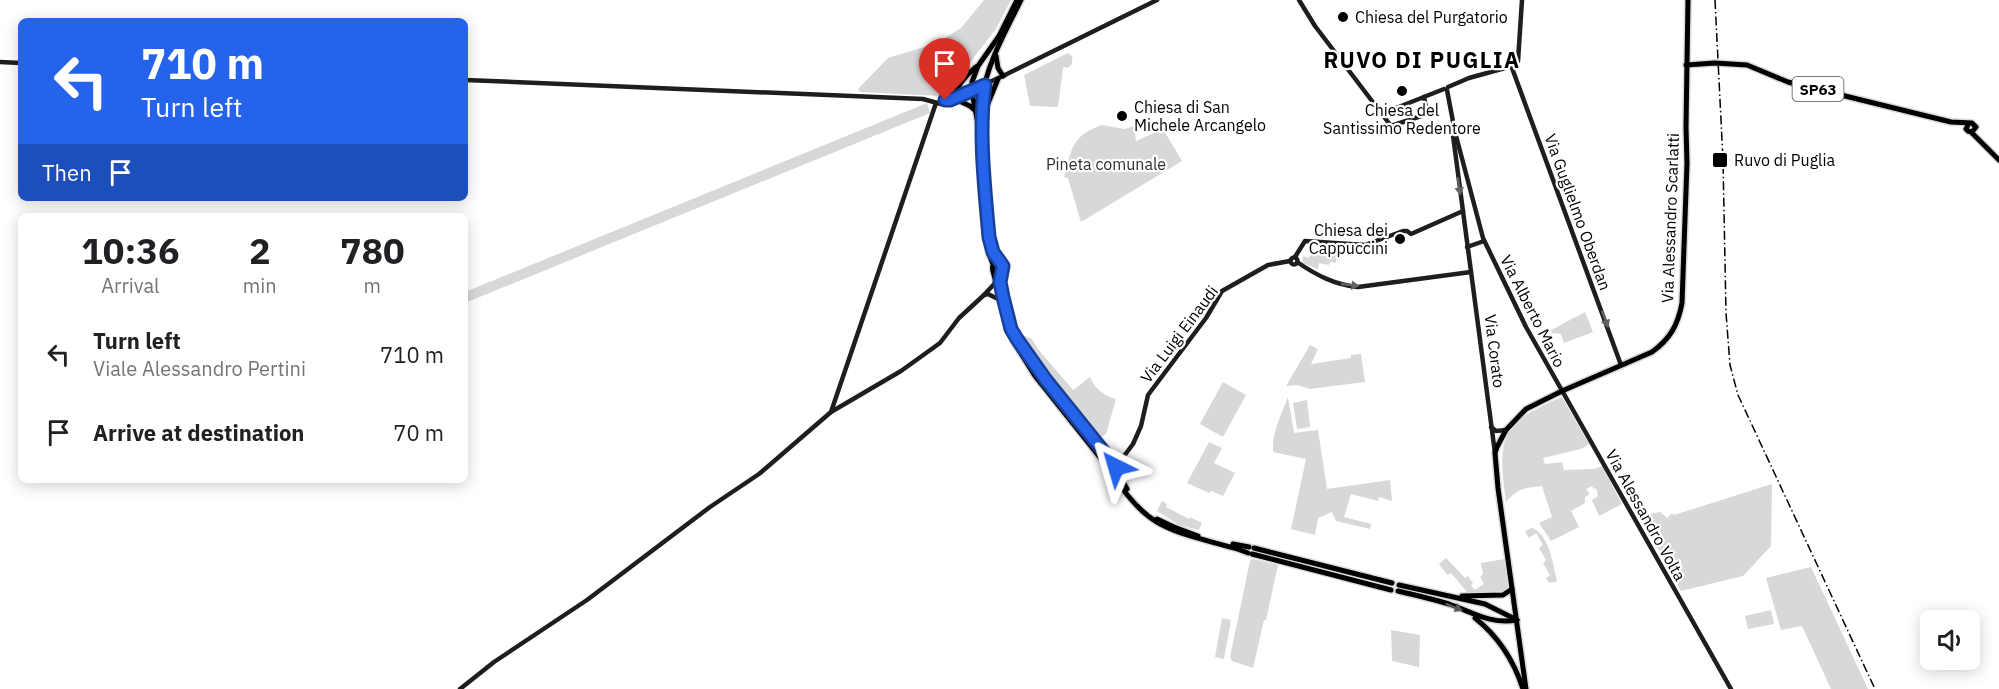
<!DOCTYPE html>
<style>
:root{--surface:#fff;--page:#f2f2f2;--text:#202124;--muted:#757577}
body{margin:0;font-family:"IBM Plex Sans",sans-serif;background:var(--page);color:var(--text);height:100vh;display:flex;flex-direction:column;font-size:22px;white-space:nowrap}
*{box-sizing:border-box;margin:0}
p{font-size:20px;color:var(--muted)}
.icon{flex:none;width:33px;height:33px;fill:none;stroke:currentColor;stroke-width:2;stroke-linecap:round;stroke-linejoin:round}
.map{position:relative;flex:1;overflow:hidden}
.sheet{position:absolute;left:18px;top:213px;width:450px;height:270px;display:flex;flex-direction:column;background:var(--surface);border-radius:9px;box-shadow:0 3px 15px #0003}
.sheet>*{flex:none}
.banner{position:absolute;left:18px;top:18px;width:450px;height:183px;border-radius:9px;box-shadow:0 3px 15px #0003;background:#2563eb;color:#fff;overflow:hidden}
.tools{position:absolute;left:1920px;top:610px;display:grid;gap:12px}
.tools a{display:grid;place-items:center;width:60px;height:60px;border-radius:9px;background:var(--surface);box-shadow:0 3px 15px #0003;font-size:30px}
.pin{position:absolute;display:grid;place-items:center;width:51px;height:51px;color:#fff;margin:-62px -26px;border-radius:50% 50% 50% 0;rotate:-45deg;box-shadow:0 0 6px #0007}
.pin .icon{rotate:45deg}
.me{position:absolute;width:66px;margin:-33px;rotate:320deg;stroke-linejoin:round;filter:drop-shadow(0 0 4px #0008)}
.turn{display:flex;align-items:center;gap:21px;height:126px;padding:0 24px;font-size:27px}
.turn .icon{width:78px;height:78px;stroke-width:2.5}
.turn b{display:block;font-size:42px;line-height:51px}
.then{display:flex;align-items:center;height:57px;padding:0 24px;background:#0003;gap:12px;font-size:22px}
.eta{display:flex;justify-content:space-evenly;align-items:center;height:102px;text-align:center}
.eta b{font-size:36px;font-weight:700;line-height:42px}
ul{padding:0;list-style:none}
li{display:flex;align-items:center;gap:18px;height:78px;padding:0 24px}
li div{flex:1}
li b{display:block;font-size:22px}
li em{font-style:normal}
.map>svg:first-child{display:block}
.green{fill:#d8d8d8}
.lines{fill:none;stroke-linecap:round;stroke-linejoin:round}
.primary-casing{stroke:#dbdbdb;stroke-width:8}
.secondary{stroke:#1e1e1e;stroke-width:4.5}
.primary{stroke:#000;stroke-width:5}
.rail{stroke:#000;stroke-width:1.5;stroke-dasharray:9 3 1.5 3;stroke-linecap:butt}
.oneway{fill:#626262}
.oneway2{fill:#595959}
.route-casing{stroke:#184099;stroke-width:15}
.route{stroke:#2563eb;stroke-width:10}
.poi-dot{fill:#000;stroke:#fff;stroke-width:2}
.labels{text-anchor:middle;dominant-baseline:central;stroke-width:4.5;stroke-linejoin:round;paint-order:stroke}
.shield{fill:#fff;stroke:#4c4c4c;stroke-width:1.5}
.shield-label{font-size:15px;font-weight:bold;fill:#000}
.poi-label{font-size:16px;fill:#000;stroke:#fff;text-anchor:start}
.park-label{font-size:16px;fill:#2f2f2f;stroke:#fff}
.street-label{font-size:16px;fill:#000;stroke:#fff}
.district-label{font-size:22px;font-weight:bold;letter-spacing:1.5px;fill:#000;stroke:#fff}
</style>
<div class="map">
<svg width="1999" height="689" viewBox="0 0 1999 689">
<rect width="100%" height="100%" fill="#fff"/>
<g class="green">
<polygon points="984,0 1011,0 996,29 950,88 940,96 860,92 858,89 888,58 937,43 961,28"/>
<polygon points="1068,53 1073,57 1072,58 1072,64 1068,68 1064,67 1063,68 1058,107 1030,106 1024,75"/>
<polygon points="927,103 930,113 465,303 465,292"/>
<path d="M1102,125L1125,129L1134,126L1136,141L1163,129L1182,161L1081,222L1068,178L1064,177C1072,149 1071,136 1102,125Z"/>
<polygon points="1311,251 1337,254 1336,263 1330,262 1329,265 1319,263 1318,269 1302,263 1303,256 1309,258"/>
<polygon points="1585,312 1593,332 1564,343 1561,334 1552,333 1551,330"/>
<path d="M1023,335L1032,339L1038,349L1073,390L1090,377C1094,388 1104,396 1116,399L1106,434L1097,440L1046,374L1020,336Z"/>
<polygon points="1310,345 1318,349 1311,364 1351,358 1351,355 1361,354 1365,382 1310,389 1297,385 1286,386"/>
<polygon points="1223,382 1246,395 1223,437 1200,424"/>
<path d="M1288,397L1294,433L1318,430L1327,489L1390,480L1392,501L1379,497L1378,501L1351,494L1344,517L1371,524L1370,529L1336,521L1332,512L1318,518L1315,535L1291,529L1306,459L1273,452C1272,431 1281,416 1288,397Z"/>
<path d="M1562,397L1589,444L1581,449L1543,458L1545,464L1562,462L1564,470L1594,469L1602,466L1622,504L1599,516L1592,500L1598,496L1596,488L1594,489L1592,486L1586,489L1590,494L1585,497V503L1571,511L1579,527L1551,541L1539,523L1552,517L1542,486C1524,488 1518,488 1506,502C1497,438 1500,423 1562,397Z"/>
<polygon points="1307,400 1310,427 1297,429 1293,403"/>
<polygon points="1209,442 1222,448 1214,463 1235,473 1223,496 1211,491 1209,493 1187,483"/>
<polygon points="1772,484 1771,546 1743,576 1681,591 1641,516 1660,512 1667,518 1672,513 1674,515"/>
<polygon points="1162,501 1167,504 1166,507 1189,519 1190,517 1202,523 1199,530 1179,525 1157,511"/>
<path d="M1532,528C1550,535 1552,563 1557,580L1556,582L1549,583L1546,578L1550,575L1543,563L1546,560L1539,548L1543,545L1536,533L1529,538L1525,531Z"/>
<polygon points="1446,558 1465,578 1468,576 1473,583 1471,585 1475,590 1484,584 1480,577 1483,574 1481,563 1505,559 1508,590 1505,592 1467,592 1451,573 1447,575 1439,564"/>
<polygon points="1253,559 1278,565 1266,620 1264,620 1253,668 1232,661 1230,657 1250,561"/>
<polygon points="1811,567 1868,689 1831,689 1802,626 1781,630 1766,578"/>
<polygon points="1771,610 1774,624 1748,629 1745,616"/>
<polygon points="1222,618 1231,620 1224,659 1215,657"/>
<polygon points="1391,630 1420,635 1419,667 1392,661"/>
</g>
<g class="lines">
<g class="primary-casing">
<g id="primary">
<polyline points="996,56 998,68 1003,76"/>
<polyline points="1686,65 1715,63 1747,65 1788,82 1951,122 1972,123 1976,127 1972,132 1968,131 1966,129 1969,123"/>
<path d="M976,111L970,106L953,98C957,86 966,75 976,67"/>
<polyline points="984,113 998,79"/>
<polyline points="1971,132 1999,160"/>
<path d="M985,177C984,153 980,121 982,98C987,63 1006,31 1021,0"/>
<polyline points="989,237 993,252 1000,262"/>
<circle cx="998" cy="268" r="5.5"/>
<polyline points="993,264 989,254 986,238 980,134 973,98 972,82 978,66 999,36 1017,0"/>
<polyline points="993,271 1008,329 1015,344 1035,376 1106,465"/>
<polyline points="1001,272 1000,282 1003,297 1012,329 1017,339 1046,380 1110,462"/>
<circle cx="1111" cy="467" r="5"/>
<polyline points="1115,468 1127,489"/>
<path d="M1111,472C1147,529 1169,530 1230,547C1237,548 1242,551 1248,553"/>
<polyline points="1157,519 1174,527 1198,536"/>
<polyline points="1233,544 1249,547"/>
<polyline points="1254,548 1392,583"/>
<polyline points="1252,554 1391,590"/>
<polyline points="1399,585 1485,604 1517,620"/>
<path d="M1398,591C1415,595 1432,599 1449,604C1472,612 1491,625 1517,620"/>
<polyline points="1462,596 1503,595 1512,589"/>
<path d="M1475,618C1499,637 1514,661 1523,689"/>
<path d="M1526,689L1498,488L1495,453L1497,447L1506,430L1526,409L1562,391L1652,352C1670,339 1678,325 1682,303L1687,163L1686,127L1688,0"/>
</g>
</g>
<g class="secondary">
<polyline points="1299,0 1315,26 1391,126 1427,114 1424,97"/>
<polyline points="0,62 21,63"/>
<polyline points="1512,68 1621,365"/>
<polyline points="465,80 923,99 941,104 949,102 953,98 1003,76 1157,0"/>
<polyline points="1448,87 1469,78 1516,65 1518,61 1522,0"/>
<polyline points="1447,90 1455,132 1483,238 1526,327 1731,689"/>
<polyline points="1381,114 1444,89"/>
<polyline points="1452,128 1495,453"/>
<polyline points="1467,247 1484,241"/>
<polyline points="1295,257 1305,241 1365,245 1403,231 1407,231 1411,234 1463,211"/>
<circle cx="1294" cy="261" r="3.5"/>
<path d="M1297,262C1316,275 1335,285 1358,287L1471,272"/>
<polyline points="984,295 996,282"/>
<polyline points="831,412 901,371 940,343 959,318 984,295 988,294 1000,300"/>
<polyline points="1491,427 1496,431 1506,430"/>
<polyline points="1115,468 1133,444 1141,426 1148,395 1206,318 1222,291 1268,265 1290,261"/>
<polyline points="460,689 494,662 587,600 710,507 759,474 831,412 936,103"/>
</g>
<use href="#primary" class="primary"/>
<polyline class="rail" points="1715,0 1723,160 1726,313 1730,365 1738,395 1875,689"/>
</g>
<defs><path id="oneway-solid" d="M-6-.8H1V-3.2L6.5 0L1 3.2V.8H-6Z" transform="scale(1.5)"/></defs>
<g class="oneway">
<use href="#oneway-solid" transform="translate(1459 186) rotate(82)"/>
<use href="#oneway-solid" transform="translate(1350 285) rotate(6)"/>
<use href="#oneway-solid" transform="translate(1605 319) rotate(70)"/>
</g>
<use class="oneway2" href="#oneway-solid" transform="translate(1454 607) rotate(22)"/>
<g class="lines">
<g class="route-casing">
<path id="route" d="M945,100H950L985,85C978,130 985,191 989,237L993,252L1003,266L1000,282L1003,297L1011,329L1017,339L1046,380L1116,467"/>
</g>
<use href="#route" class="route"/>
</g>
<g class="poi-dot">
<circle cx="1343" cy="17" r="6"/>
<circle cx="1402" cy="91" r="6"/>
<circle cx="1122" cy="116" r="6"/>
<rect x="1712" y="152" width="16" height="16" rx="3"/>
<circle cx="1400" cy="239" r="6"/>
</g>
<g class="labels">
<rect class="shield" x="1792.5" y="77" width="51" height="24" rx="4.5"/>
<g class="shield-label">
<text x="1818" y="89">SP63</text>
</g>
<g class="poi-label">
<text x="1355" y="17">Chiesa del Purgatorio</text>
<text x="1134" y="107">Chiesa di San<tspan x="1134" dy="18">Michele Arcangelo</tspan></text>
<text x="1402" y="110" text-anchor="middle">Chiesa del<tspan x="1402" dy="18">Santissimo Redentore</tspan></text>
<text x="1734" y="160">Ruvo di Puglia</text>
<text x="1388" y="230" text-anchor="end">Chiesa dei<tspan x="1388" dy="18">Cappuccini</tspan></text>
</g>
<g class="park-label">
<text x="1106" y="164">Pineta comunale</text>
</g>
<g class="street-label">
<text transform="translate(1578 212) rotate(70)">Via Guglielmo Oberdan</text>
<text transform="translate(1670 218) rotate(-88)">Via Alessandro Scarlatti</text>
<text transform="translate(1533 311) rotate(63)">Via Alberto Mario</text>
<text transform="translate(1179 334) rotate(-53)">Via Luigi Einaudi</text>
<text transform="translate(1495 351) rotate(83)">Via Corato</text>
<text transform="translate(1646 515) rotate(61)">Via Alessandro Volta</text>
</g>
<g class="district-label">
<text x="1422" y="59">RUVO DI PUGLIA</text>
</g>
</g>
</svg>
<div class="tools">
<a><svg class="icon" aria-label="sound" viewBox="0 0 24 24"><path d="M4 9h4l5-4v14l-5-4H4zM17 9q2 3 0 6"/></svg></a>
</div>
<div class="pin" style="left:945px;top:100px;background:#d93025"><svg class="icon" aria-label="arrive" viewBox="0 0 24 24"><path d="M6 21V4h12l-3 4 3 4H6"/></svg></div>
<svg class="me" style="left:1116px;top:467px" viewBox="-20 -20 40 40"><path d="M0-17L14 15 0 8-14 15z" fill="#2563eb" stroke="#fff" stroke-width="4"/></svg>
<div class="banner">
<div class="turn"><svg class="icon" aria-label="left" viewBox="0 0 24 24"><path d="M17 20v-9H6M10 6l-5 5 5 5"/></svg><div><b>710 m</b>Turn left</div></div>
<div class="then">Then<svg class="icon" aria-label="arrive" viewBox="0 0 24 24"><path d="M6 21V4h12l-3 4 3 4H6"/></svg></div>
</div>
<section class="sheet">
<div class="eta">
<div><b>10:36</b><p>Arrival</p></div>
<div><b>2</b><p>min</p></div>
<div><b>780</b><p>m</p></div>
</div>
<ul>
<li><svg class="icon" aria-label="left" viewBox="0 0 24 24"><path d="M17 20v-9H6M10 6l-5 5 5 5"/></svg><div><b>Turn left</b><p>Viale Alessandro Pertini</p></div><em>710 m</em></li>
<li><svg class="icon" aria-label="arrive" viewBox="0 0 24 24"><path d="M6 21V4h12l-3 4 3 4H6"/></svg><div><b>Arrive at destination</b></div><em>70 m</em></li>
</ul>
</section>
</div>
